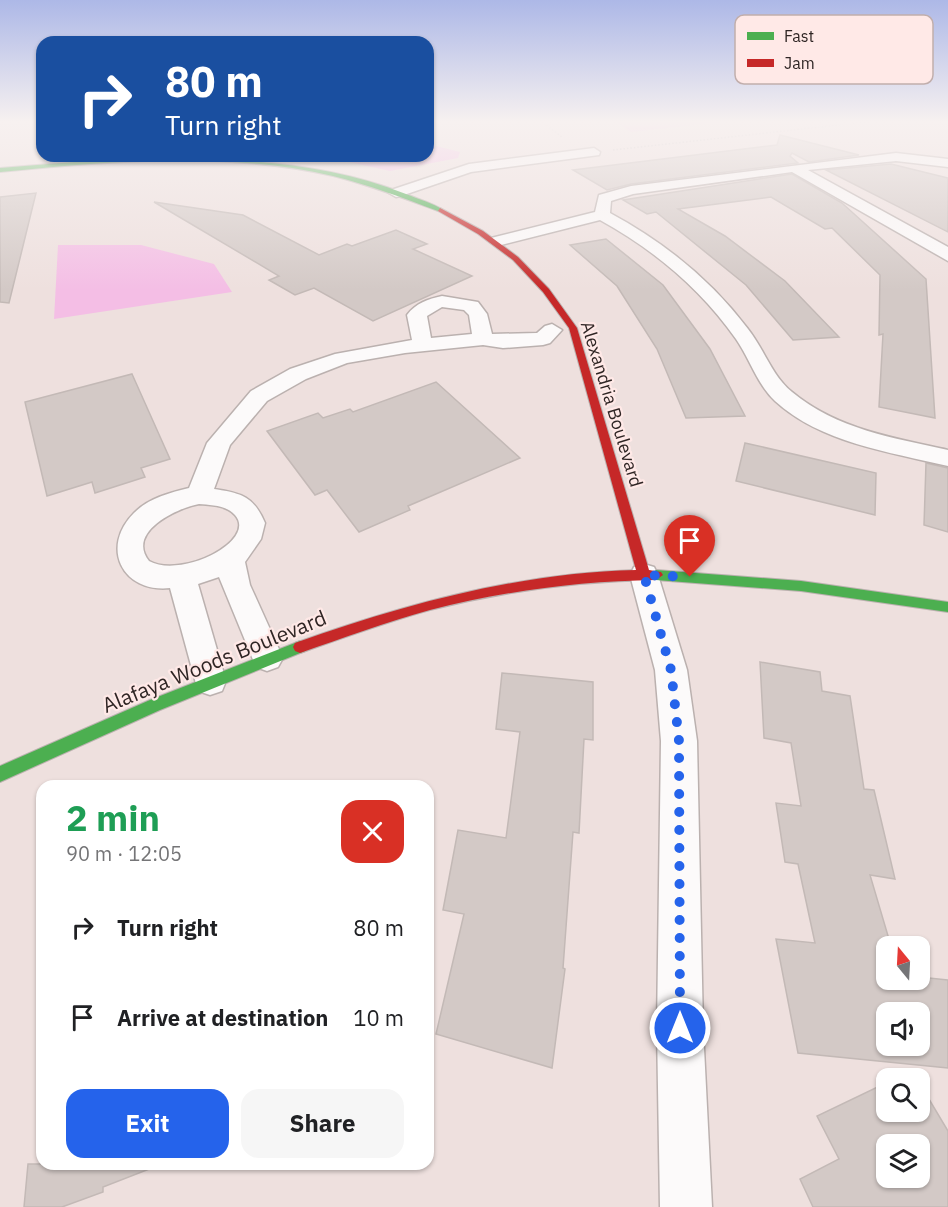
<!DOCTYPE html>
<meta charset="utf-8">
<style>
:root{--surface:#fff;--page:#f6f6f6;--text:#202124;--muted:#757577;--accent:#2563eb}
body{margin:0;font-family:"IBM Plex Sans",sans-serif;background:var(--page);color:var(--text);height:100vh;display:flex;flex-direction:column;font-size:22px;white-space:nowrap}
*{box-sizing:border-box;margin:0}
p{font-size:20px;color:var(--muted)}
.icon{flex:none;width:33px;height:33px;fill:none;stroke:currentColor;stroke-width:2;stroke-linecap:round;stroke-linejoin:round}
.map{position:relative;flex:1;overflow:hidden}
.drawer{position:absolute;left:36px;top:780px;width:398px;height:390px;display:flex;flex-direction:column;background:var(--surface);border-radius:18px;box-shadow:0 2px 4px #0004}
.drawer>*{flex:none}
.top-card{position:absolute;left:36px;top:36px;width:398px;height:126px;border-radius:18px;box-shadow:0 2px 4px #0004;background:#1a4fa0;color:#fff;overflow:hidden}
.needle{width:39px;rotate:342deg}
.fabs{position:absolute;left:876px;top:936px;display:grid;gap:12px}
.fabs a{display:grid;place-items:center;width:54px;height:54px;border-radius:12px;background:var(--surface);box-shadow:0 2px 4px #0004;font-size:30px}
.pin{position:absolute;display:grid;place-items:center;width:51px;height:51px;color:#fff;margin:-62px -26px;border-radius:50% 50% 50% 0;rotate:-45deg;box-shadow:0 0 6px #0007}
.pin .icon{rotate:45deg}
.me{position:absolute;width:66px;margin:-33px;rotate:0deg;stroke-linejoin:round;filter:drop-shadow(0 0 4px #0008)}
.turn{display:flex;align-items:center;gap:21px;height:126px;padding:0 30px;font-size:27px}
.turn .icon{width:78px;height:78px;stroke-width:2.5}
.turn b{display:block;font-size:42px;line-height:51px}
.round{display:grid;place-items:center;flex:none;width:63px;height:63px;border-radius:18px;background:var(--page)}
.summary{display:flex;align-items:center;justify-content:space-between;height:102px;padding:0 30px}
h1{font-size:36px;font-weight:700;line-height:45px;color:#1e9e55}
.button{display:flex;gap:12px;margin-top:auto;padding:12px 30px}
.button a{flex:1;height:69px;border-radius:18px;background:var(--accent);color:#fff;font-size:24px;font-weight:700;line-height:69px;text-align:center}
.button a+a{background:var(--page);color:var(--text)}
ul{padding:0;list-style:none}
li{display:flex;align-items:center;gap:18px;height:90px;padding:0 30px}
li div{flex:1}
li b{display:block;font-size:22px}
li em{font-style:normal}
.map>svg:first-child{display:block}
.water{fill:#f4bee5}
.building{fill:#d3c9c6;stroke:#c3b9b6;stroke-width:1.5;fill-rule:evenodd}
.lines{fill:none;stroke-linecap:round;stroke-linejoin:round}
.street-casing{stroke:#bbb1af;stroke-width:3}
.fast-casing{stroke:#bbb1af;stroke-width:2}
.jam-casing{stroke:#bbb1af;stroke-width:2}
.path{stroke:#c9c4c4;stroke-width:1.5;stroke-dasharray:1.5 2;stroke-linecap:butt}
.street{fill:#fcfafa;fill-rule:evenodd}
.fast{fill:#4caf50;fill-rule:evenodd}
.jam{fill:#c62828;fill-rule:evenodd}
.route{stroke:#2563eb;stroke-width:10;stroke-dasharray:0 18}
.labels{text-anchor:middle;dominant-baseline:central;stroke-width:4.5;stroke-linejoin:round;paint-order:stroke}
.far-street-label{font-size:18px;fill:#2f2524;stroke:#ffe9e7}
.street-label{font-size:21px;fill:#2f2524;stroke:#ffe9e7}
.key{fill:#ffe9e7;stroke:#c1aeac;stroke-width:1.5}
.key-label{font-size:16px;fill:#2f2524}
</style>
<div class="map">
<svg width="948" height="1207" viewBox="0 0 948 1207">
<rect width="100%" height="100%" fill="#eee0de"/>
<g class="water">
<polygon points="614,121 730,121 631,132"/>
<polygon points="428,144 460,152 458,158 390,171 331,158 428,156"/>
<polygon points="58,245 141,245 214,264 232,292 54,319"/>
</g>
<g class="building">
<polygon points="780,135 859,155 809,162 792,153 790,156 798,163 631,184 607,190 573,170 777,145"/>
<polygon points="891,164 948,178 948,232 826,170"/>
<polygon points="792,174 842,203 926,279 935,418 879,407 883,334 879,335 880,275 832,228 825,229 771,197 678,209 725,236 785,281 839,337 793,340 746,285 656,212 647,214 623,200"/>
<polygon points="36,193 9,303 0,302 0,197"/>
<polygon points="154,202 243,215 319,255 347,244 352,246 396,230 427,244 413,249 472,276 373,321 314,288 295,295 269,280 279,276"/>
<polygon points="606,239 663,285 710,349 745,416 686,418 657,349 617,286 570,245"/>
<polygon points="132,374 170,459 141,468 145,477 95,493 92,482 47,496 25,402"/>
<polygon points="436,382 520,458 408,506 410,510 359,532 327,490 315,495 267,431 318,413 323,418 350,409 353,412"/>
<polygon points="745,443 876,473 875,515 736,481"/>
<polygon points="926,463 948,468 948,532 924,525"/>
<path d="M760,662L820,672L822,691L850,696L864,789L874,790L895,879L870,875L891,946H886V980H920V977L948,980V1068L798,1053L776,939L815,943L798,864L785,862L776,803L801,806L791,743L764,738ZM886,1012H920V1046H886Z"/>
<polygon points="502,673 593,682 593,740 584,739 579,833 573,832 563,968 565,969 552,1068 436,1034 464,914 443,910 458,830 506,838 520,732 496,729"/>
<path d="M886,1083V1112H920V1084L948,1131V1207H813L800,1179L839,1159L817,1116ZM886,1144H920V1178H886Z"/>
<polygon points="28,1164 157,1164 157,1166 103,1187 103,1192 62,1207 24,1207"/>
</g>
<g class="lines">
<g class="street-casing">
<g id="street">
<polygon points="594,148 600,152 599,155 471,172 401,196 396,197 389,193 391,190 469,164"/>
<path d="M896,153L948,159V167L896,161L808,170L948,247V261L792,172L633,194L611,201L610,213C664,242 711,280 748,329C764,349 772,376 792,392C836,429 894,438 948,450V466C889,452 821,443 775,401C757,384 750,359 736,339C701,289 653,249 600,220L497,246L489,241L491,238L595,212L599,195L631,186Z"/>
<path d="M442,296L478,302L487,314L492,334L537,333L545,326L552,324L562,330L550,343L543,345L503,348L483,345L405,353L347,363L306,379L267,401L230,445L214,489C242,493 254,497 265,523L261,539L245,562L250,585L283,658L278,667L267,671L256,667L219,577L198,584L226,681L222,691L210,695L198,691L170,588C122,593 100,547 134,513C149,498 169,493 189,488L207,443L251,391L290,369L335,354L412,340L407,315C416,303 428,299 442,296ZM442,307L464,310L469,315L472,334L431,338L427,316ZM199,504C210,505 226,505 235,515C258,541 181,579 149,561C126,532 177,508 199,504Z"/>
<polygon points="644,564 654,567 658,575 687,670 697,741 703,1028 712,1207 660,1207 657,1028 661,741 655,670 630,575 634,567"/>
</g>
</g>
<g class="fast-casing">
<g id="fast">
<path d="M167,157C248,159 330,164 406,194C418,199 433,203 443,210L438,211C403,198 369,185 333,176C224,151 110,161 0,172V168L111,159Z"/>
<polygon points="656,570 801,581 948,602 948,612 801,591 656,580 649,575"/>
<polygon points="300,641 305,643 307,647 305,651 160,710 0,782 0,766 150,700"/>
</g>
</g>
<g class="jam-casing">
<path id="jam" d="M440,208L483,231L518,257L549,289L577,328L649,570L661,572L663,575L656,580C579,581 505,591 430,610C386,622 343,638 300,653L295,651L293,647L295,643C405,604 518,573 636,570L569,328L543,292L513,260L478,234L438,211Z"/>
</g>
<g class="path">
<polyline points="541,121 562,137"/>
<polyline points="613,150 874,121"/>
</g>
<use href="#street" class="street"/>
<use href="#fast" class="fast"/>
<use href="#jam" class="jam"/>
</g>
<linearGradient id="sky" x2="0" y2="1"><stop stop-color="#adb8e7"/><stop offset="0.42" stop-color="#f7f1f0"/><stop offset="1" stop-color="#f7f1f0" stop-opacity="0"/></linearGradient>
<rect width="948" height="290" fill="url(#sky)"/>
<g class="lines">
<polyline class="route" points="680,1028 679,741 671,670 644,575 690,577"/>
</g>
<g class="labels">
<g class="far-street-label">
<text transform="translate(612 404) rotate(73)">Alexandria Boulevard</text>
</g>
<g class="street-label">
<text transform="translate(214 661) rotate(-22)">Alafaya Woods Boulevard</text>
</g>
</g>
<rect x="735" y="15" width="198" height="69" rx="9" class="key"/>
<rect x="747" y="32" width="27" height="8" fill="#4caf50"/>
<rect x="747" y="59" width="27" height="8" fill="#c62828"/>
<g class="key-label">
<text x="784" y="42">Fast</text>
<text x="784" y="69">Jam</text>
</g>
</svg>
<div class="fabs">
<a><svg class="needle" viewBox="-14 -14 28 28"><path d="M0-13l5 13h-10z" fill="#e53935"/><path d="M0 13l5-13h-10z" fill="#757577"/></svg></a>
<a><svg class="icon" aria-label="sound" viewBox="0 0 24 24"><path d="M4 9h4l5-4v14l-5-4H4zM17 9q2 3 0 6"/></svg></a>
<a><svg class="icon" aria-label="search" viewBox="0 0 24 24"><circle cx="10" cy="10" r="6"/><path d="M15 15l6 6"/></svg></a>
<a><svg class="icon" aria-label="layers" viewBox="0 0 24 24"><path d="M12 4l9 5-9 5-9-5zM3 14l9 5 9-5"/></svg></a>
</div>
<div class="pin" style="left:690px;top:577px;background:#d93025"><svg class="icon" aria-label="arrive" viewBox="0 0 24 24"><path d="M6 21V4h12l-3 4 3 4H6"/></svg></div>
<svg class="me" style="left:680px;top:1028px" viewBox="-20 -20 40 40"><circle r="17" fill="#2563eb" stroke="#fff" stroke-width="3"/><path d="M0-11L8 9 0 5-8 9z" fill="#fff"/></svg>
<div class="top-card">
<div class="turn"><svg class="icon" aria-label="right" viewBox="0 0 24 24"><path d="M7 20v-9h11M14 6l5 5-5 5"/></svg><div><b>80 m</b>Turn right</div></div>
</div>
<section class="drawer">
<div class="summary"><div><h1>2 min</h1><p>90 m · 12:05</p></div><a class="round" style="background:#d93025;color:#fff"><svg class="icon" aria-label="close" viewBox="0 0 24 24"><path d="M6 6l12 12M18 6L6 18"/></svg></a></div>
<ul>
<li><svg class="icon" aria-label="right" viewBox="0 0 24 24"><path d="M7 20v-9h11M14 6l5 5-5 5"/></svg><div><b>Turn right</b></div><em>80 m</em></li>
<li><svg class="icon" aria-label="arrive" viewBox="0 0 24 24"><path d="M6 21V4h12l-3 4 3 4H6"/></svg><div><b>Arrive at destination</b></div><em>10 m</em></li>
</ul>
<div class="button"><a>Exit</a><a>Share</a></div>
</section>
</div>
